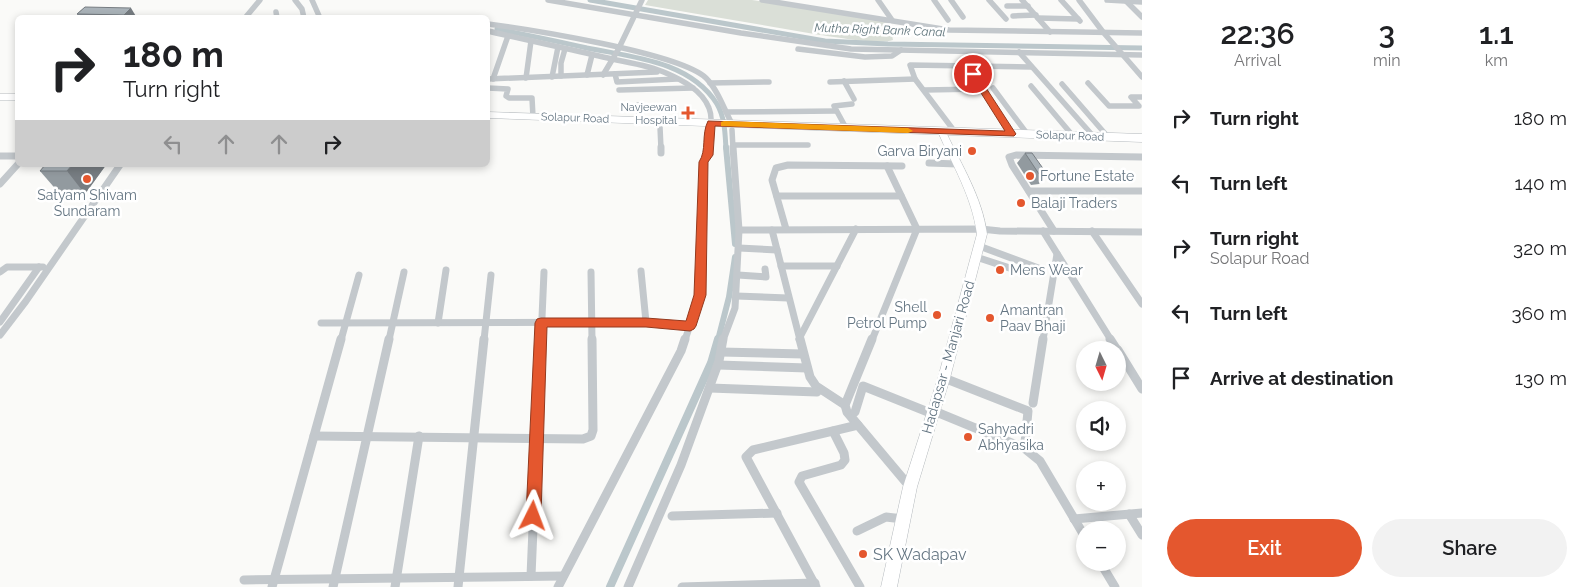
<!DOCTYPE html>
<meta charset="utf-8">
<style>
:root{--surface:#fff;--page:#f2f2f2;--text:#202124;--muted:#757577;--accent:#e4572e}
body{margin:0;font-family:Raleway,sans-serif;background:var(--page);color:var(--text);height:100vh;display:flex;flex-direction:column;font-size:19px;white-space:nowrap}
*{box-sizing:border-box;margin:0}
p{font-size:16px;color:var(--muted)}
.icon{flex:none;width:28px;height:28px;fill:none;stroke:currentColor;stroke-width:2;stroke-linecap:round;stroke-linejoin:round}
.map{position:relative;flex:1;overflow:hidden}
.sheet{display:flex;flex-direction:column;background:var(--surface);width:450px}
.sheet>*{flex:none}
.hud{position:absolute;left:15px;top:15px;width:475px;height:152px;border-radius:8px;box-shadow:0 2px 8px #0003;background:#fff;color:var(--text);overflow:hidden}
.needle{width:32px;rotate:175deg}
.buttons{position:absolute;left:1076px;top:341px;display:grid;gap:10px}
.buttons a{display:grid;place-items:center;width:50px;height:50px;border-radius:50%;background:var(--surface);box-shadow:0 2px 8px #0003;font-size:25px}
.pin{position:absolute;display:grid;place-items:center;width:42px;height:42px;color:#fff;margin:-21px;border:2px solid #fff;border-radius:50%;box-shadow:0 1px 5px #0007}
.me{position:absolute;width:55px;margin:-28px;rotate:3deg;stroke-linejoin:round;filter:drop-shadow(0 0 4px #0008)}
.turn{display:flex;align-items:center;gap:18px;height:105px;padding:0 25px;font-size:22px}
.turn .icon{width:65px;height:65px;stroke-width:2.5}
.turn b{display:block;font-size:35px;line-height:42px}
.lanes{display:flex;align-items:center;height:48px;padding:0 25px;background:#0003;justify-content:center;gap:25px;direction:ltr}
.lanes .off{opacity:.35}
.eta{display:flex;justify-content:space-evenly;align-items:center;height:85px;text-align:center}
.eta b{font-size:30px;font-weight:600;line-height:35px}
.action{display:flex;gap:10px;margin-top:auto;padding:10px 25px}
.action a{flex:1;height:58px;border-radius:30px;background:var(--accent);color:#fff;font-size:20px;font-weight:600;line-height:58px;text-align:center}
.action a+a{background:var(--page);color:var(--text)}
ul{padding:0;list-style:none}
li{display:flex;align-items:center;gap:15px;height:65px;padding:0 25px}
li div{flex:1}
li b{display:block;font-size:19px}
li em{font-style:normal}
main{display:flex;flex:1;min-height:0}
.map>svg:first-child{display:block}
.green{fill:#dadfd7}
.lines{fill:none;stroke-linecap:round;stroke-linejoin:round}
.canal-far2{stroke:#bbc7cb;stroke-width:5}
.canal-far1{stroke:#bbc7cb;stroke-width:6}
.canal{stroke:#bbc7cb;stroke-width:8}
.primary-casing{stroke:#b5babe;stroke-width:1}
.highway-casing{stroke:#b4b9bd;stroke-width:1}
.street-far2{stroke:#c3c8cc;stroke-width:5.5}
.street-far1{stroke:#c3c8cc;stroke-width:7}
.street{stroke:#c3c8cc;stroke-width:9}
.primary{fill:#fff;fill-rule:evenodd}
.highway{fill:#fff;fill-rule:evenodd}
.wall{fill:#929a9f}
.shaded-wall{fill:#777d82}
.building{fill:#aab3b9;stroke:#777d82}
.route{fill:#e4572e;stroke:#94391e}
.slow{fill:#f59e0b}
.poi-dot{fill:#e4572e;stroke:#fff;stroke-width:2}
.labels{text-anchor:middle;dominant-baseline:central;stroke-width:5;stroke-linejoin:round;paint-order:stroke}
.far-poi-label{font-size:11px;fill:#657683;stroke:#fff;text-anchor:end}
.far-street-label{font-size:11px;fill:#657683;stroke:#fff}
.far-water-label{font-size:12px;font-style:italic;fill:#60757c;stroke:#fff}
.poi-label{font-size:14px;fill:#657683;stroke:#fff;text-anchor:start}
.street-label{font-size:14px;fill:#657683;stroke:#fff}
.near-poi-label{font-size:16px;fill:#657683;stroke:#fff;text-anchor:start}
</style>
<main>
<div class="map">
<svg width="1142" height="587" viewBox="0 0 1142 587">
<rect width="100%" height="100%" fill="#fafaf8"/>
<path class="green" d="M648,0H752L889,21L893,40C878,45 837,37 820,35C762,25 704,15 645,5Z"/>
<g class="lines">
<g class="canal-far2">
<polyline points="590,0 825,41 888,44 1142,48"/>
<path d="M497,29C527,35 557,41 587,48C632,57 690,61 717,104C725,118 725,133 726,149"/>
</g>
<g class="canal-far1">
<polyline points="726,147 735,244"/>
<polyline points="718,340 729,297 735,257"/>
</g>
<polyline class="canal" points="610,587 711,363 718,339"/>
<g class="primary-casing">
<path id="primary" d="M942,129L946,132C962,166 982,197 987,234L950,378L917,487L897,587H881L903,487L938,378L977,234C972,197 953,166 938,132Z"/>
</g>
<g class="highway-casing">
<g id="highway">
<rect x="0" y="94" width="18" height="6"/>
<polygon points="488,112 1142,134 1142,142 488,118"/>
</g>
</g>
<g class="street-far2">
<polyline points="295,0 302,9 304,18"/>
<polyline points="312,0 320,18"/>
<polyline points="548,0 741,33 851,49 1142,55"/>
<polyline points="762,0 949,30 1142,33"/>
<polyline points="878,0 892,20"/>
<polyline points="934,0 948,20"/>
<polyline points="951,0 963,17"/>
<polyline points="989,0 1006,19"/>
<polyline points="1022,0 1050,32"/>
<polyline points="1061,0 1080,21"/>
<polyline points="1079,0 1103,32 1142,77"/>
<polyline points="1107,0 1142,2"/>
<polyline points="1125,0 1142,17"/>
<polyline points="1007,6 1028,6"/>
<polyline points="276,12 277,18"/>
<polyline points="1013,16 1036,15"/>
<polyline points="245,18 260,0"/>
<polyline points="1038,18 1078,19"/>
<path d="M488,24C528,29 680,53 706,78C718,90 724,109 732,124"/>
<path d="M488,31C526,40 565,48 603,57C623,62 646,64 666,73C682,80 702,90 709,108C714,120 709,136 708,149"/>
<polyline points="798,49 865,57 892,56 901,50"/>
<polyline points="1019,52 1094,137"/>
<polyline points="968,66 1011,134"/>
<polyline points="615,74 617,82 677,79"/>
<polyline points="587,75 592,55"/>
<polyline points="603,75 618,50 642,0"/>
<polyline points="561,76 561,63 565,49"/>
<polyline points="552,77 558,47"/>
<polyline points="526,78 531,41"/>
<polyline points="488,79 657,72"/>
<polyline points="493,79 508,36"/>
<polyline points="844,81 854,99"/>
<polyline points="830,82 915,79"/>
<polyline points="710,83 769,82"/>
<polyline points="1088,83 1109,106 1139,106 1131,97 1142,97"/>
<polyline points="1062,84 1108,137"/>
<polyline points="1031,86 1073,136"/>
<polyline points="488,88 508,89 506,96 509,98 532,98 533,117"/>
<polyline points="993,88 1028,135"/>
<polyline points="619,90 693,88"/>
<polyline points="924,90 981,89"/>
<polyline points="638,105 640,121"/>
<polyline points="726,112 836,111"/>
<polyline points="660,127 661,149"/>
<polyline points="846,128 834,106 852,104"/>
<polyline points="732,130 733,149"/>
<polyline points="955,132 915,79 910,65 1031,67"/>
<polyline points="733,145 808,145"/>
</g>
<g class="street-far1">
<polyline points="661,147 661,153"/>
<polyline points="0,156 18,156"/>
<polyline points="929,163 957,164"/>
<polyline points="0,184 18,164"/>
<polyline points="1029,191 1142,191"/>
<polyline points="777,196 901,196"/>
<polyline points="786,229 772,180 776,168 788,165 902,166"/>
<polyline points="739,230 981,229 1000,231 1142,232"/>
<polyline points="772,230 800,340"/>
<polyline points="1043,231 1111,340"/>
<polyline points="1054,231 1012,165 1009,157 1016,155 1142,157"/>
<polyline points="1092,231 1142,304"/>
<polyline points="979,246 1041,269"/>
<polyline points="739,248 777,250"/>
<polyline points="976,257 1022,272"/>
<polyline points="781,266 837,266"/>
<polyline points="641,271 646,322"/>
<polyline points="0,272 7,267 43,267"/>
<polyline points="591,272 592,340"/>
<polyline points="738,275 766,277 765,269"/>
<polyline points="736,296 788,298"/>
<polyline points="0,322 39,267"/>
<polyline points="321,323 646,322 690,326"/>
<polyline points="438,323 446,270"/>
<polyline points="0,335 26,301 120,165"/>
<polyline points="799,339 856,229"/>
<polyline points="341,340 359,275"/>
<polyline points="389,340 404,272"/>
<polyline points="484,340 491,275"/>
<polyline points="541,340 544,272"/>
<polyline points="685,340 700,295 704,162 708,155 708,147"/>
<polyline points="723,340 735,308 739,230 733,147"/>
<polyline points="872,340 917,229 887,166"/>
<polyline points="1043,340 1057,254"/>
</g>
<g class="street">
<polyline points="800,339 810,377 816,386 845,405"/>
<polyline points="872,339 845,405 847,412 910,487"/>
<polyline points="1110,339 1117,350"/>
<polyline points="1118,350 1142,389"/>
<polyline points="721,352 803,354"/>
<polyline points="718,365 807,368"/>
<polyline points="944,378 1028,411 1025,443"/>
<polyline points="710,388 817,392"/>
<polyline points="1033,403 1043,339"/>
<polyline points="934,411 1024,448 1040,461 1085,537"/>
<polyline points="855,412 863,386 933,414"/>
<polyline points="833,431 844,453 845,460 841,465 802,476 799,482 860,587"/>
<polyline points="314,436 583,439 591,436 593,430 592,339"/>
<polyline points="1129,514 1142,535"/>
<polyline points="672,516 777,513"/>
<polyline points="1074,519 1142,513"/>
<polyline points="857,531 886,517 903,519"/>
<polyline points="1100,562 1115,587"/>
<polyline points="531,576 541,339"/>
<polyline points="244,580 563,576"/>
<polyline points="272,587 341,339"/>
<polyline points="333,587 389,339"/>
<polyline points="395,587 419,436"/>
<polyline points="458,587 484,339"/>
<polyline points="558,587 681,351 685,339"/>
<polyline points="628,587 681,465 719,361 723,339"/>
<polyline points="682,587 815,583"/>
<polyline points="816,587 746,457 753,450 858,425"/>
</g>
<use href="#primary" class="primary"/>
<use href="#highway" class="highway"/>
</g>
<g class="wall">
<polygon points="85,7 137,18 79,18 77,14"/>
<polygon points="1025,153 1047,174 1039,184 1031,185 1017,163"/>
<polygon points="106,165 85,194 59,193 40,171"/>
</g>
<g class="shaded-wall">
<polygon points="131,8 137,18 126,18 124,15"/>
<polygon points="72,165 106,165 85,194 67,171"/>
</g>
<g class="building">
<polygon points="85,7 131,8 124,15 77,14"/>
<polygon points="1025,153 1032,153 1047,174 1039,174"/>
<polygon points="45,165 72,165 67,171 40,171"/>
</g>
<path class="route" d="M973,71L977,74L1016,134L1014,136L715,126L713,155L708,162L706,295L696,326L694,329L690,331L646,327H547L541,516L538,522L533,524L528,522L526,516L535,323L537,319L541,318H646L686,321L694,295L699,162C707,150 701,135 708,121L1005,131L969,74Z"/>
<polygon class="slow" points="724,121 908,128 913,131 908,133 721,126 721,122"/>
<g class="poi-dot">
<path d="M685.5 105.5h5v5h5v5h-5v5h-5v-5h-5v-5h5z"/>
<circle cx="972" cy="151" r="5"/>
<circle cx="1030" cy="176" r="5"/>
<circle cx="87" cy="179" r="5"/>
<circle cx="1021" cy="203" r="5"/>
<circle cx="1000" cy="270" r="5"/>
<circle cx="937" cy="315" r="5"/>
<circle cx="990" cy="318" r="5"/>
<circle cx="968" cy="437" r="5"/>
<circle cx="863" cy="554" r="5"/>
</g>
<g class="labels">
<g class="far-poi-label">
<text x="677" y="107">Navjeewan<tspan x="677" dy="13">Hospital</tspan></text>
</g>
<g class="far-street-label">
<text transform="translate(575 118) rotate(2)">Solapur Road</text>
<text transform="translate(1070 136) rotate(2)">Solapur Road</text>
</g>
<g class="far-water-label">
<text transform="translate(880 30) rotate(2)">Mutha Right Bank Canal</text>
</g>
<g class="poi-label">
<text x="962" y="151" text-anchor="end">Garva Biryani</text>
<text x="1040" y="176">Fortune Estate</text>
<text x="87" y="195" text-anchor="middle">Satyam Shivam<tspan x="87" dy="16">Sundaram</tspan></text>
<text x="1031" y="203">Balaji Traders</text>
<text x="1010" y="270">Mens Wear</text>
<text x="927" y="307" text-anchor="end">Shell<tspan x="927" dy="16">Petrol Pump</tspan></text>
<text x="1000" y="310">Amantran<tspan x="1000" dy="16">Paav Bhaji</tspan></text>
<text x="978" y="429">Sahyadri<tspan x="978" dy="16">Abhyasika</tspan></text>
</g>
<g class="street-label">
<text transform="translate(948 357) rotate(-74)">Hadapsar - Manjari Road</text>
</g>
<g class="near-poi-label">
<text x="873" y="554">SK Wadapav</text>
</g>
</g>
</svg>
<div class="buttons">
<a><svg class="needle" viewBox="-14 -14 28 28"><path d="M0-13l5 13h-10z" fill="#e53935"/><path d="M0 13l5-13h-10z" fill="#757577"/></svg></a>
<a><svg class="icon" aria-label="sound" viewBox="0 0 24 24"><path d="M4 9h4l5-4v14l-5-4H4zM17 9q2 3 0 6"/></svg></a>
<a>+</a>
<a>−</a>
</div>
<div class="pin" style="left:973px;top:74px;background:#d93025"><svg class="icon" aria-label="arrive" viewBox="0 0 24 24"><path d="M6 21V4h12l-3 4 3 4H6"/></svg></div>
<svg class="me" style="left:533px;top:516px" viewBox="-20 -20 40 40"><path d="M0-17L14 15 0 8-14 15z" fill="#e4572e" stroke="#fff" stroke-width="4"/></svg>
<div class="hud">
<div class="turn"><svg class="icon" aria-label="right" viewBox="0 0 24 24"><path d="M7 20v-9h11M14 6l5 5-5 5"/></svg><div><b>180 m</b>Turn right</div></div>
<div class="lanes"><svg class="icon off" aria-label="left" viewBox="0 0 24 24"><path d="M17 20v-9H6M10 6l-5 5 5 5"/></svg><svg class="icon off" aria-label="ahead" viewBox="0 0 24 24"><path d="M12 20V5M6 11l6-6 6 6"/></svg><svg class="icon off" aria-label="ahead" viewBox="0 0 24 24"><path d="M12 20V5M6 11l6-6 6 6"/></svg><svg class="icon" aria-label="right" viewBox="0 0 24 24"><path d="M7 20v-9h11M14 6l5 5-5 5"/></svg></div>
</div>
</div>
<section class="sheet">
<div class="eta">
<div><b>22:36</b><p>Arrival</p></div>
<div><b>3</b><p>min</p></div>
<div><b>1.1</b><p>km</p></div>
</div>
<ul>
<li><svg class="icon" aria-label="right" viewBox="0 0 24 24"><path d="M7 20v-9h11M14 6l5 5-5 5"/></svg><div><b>Turn right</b></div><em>180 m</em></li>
<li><svg class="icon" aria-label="left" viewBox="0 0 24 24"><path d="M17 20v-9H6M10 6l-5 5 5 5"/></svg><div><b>Turn left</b></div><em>140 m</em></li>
<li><svg class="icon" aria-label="right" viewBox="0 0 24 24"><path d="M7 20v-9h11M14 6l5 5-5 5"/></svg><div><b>Turn right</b><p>Solapur Road</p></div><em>320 m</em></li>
<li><svg class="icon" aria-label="left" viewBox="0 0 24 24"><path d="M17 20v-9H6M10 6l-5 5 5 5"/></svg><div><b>Turn left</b></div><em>360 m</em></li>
<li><svg class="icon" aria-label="arrive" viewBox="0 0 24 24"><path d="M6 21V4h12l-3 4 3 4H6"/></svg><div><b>Arrive at destination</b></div><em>130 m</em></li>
</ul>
<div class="action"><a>Exit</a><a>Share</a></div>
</section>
</main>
